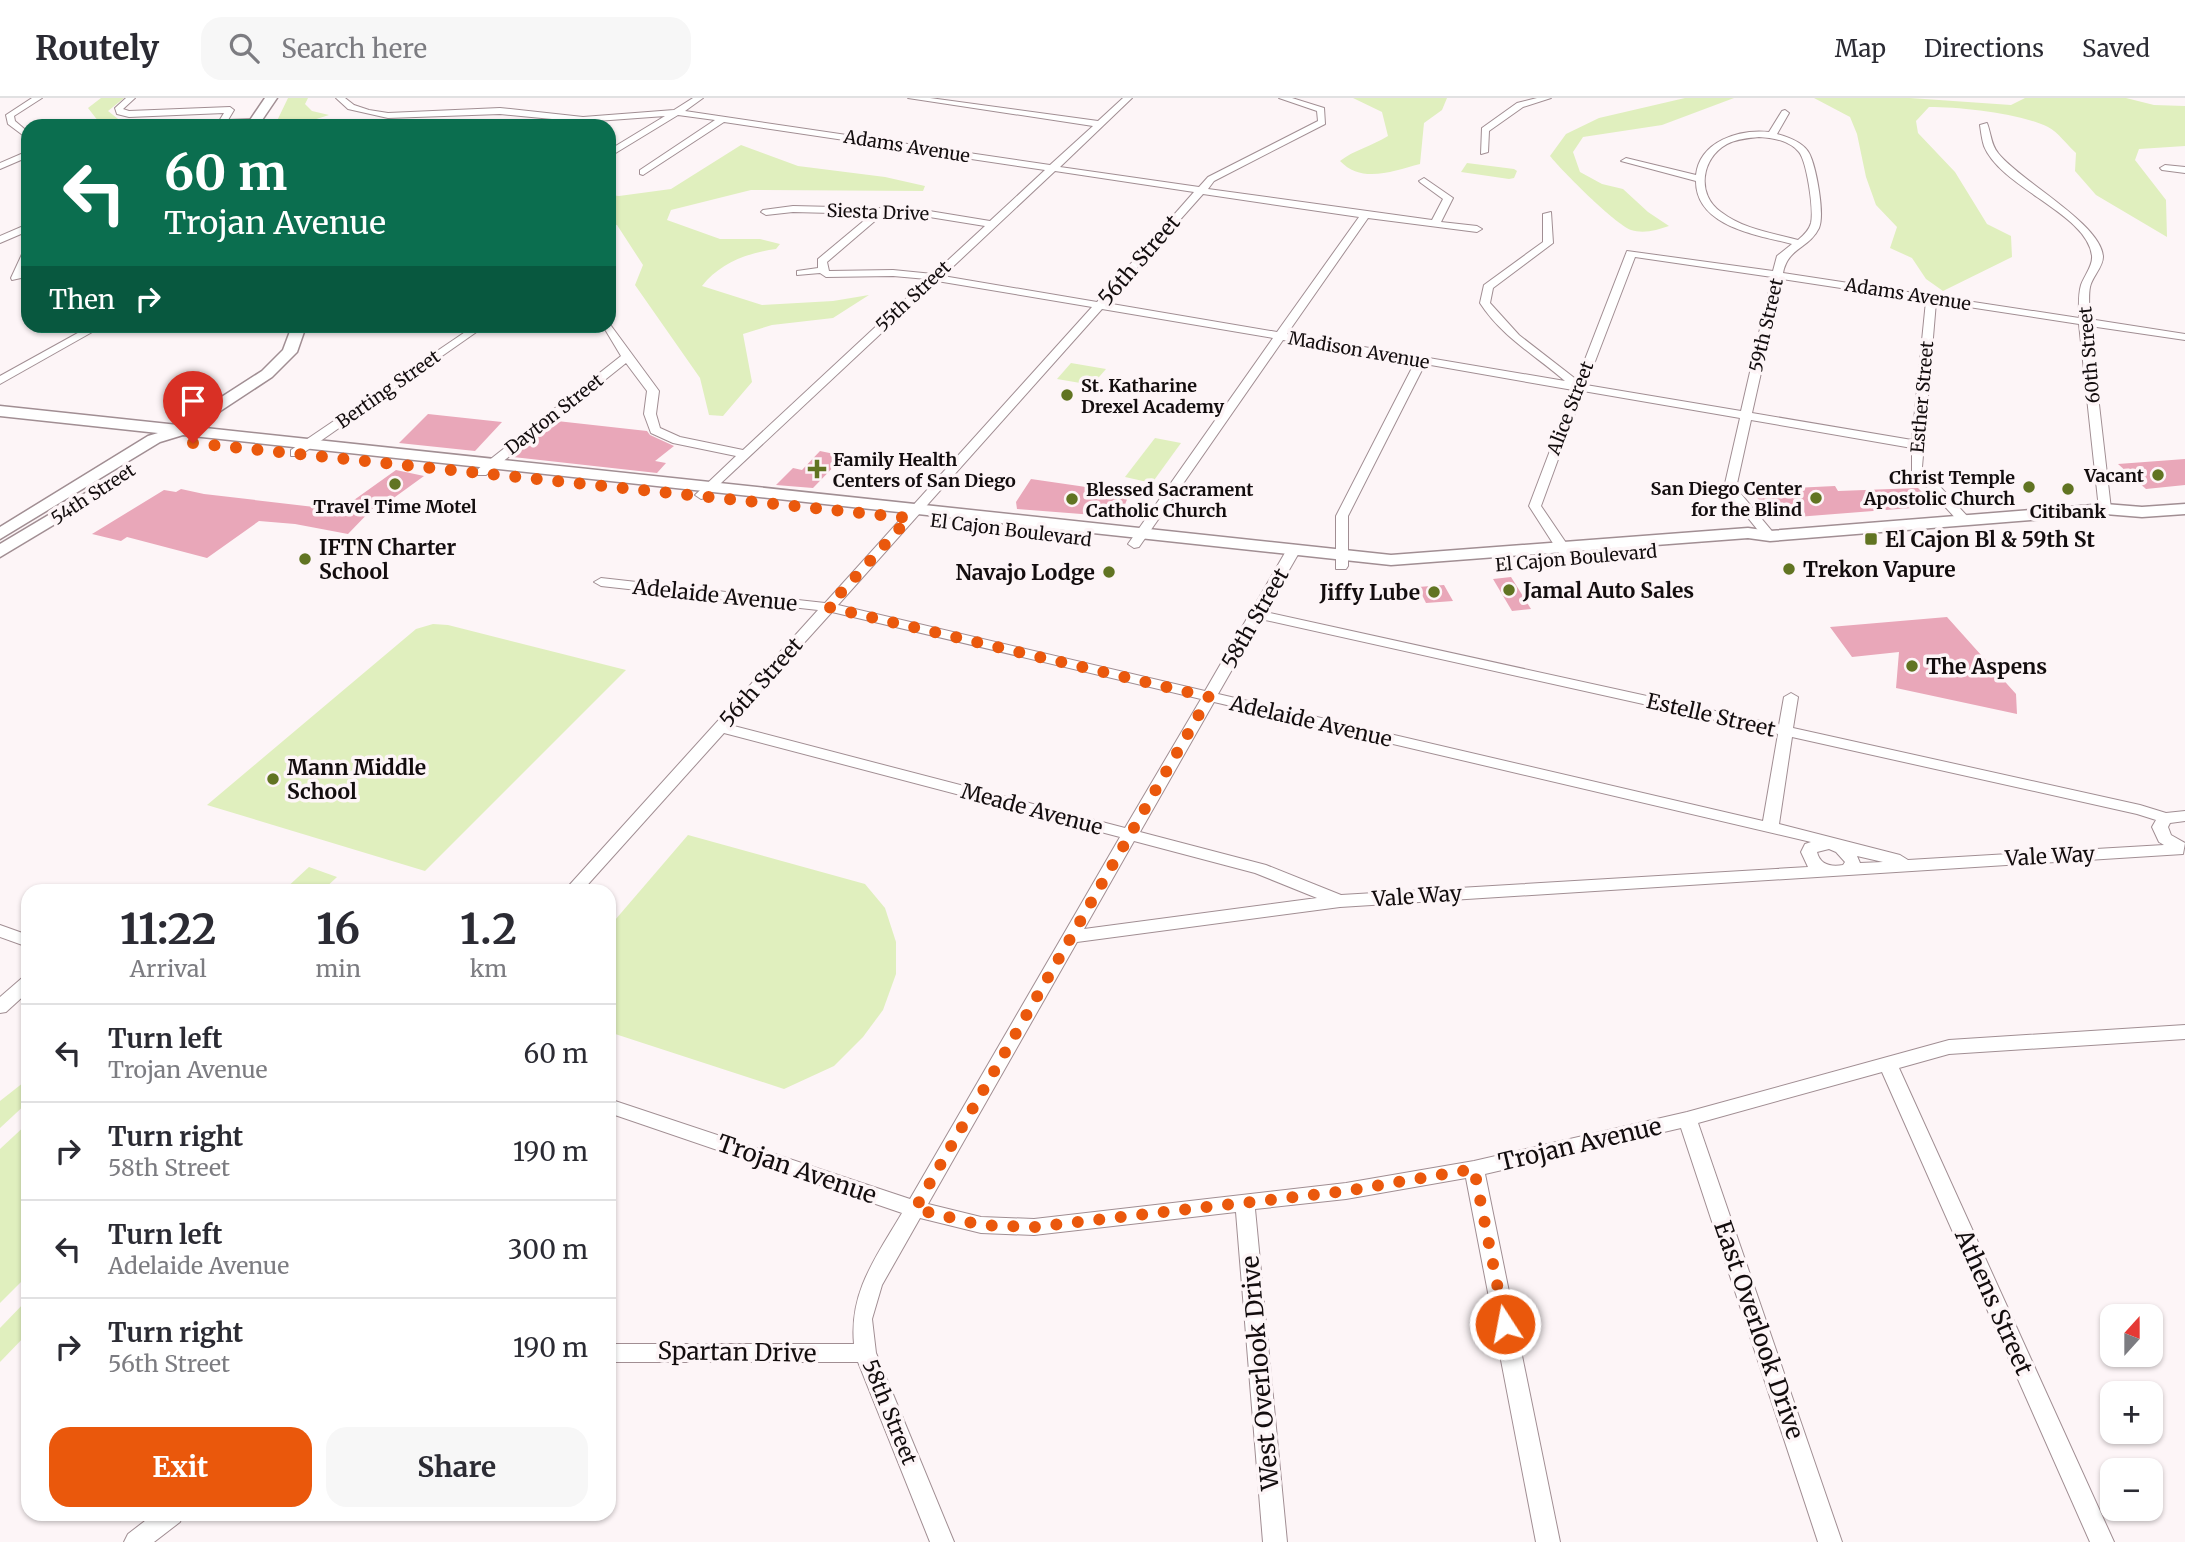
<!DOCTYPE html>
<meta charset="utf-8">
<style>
:root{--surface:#fff;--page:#f7f7f7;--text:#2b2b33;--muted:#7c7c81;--line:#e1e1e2;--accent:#ea580c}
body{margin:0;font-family:Merriweather,serif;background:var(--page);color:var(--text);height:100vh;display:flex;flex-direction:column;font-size:26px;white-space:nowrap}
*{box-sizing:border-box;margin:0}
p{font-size:23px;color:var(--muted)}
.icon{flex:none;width:38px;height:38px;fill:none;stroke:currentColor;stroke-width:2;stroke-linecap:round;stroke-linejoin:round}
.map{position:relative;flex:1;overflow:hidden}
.details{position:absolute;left:21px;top:786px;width:595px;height:637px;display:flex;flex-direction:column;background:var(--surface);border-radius:21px;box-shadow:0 2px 5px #0004}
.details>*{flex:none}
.hud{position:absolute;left:21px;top:21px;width:595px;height:214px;border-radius:21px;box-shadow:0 2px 5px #0004;background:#0b6e4f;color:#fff;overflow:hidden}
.needle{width:46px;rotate:21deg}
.controls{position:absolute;left:2100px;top:1206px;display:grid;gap:14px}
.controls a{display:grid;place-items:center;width:63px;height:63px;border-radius:14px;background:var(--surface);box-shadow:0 2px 5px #0004;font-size:35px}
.pin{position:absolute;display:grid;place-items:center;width:60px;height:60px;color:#fff;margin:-72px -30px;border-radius:50% 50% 50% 0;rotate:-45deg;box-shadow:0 0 7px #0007}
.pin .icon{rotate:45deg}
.me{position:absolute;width:77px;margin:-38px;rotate:349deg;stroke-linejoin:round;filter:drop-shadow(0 0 5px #0008)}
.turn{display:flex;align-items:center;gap:24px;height:147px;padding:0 28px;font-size:32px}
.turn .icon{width:91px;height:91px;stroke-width:2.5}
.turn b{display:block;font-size:49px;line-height:60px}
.then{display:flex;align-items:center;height:66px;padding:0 28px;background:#0003;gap:14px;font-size:26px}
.eta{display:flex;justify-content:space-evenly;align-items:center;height:119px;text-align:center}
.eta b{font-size:42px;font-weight:700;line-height:49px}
.primary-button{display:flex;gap:14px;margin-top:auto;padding:14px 28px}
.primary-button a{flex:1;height:80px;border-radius:21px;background:var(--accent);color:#fff;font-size:28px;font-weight:700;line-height:80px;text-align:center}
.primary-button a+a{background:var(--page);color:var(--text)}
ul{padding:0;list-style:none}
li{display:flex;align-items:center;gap:21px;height:98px;padding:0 28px;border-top:2px solid var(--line)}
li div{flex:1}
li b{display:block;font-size:26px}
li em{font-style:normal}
header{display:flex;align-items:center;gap:42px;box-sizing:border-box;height:98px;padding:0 35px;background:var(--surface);border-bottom:2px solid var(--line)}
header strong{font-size:33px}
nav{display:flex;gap:38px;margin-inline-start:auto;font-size:24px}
.search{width:490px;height:63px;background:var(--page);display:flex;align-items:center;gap:18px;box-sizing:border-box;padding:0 24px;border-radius:21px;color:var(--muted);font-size:26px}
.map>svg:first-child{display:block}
.green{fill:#e0efbe}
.building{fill:#e9a7b9}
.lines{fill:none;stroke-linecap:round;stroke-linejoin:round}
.minor-casing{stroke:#a18e93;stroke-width:2}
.major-casing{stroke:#a18e93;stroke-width:3}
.minor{fill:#fff;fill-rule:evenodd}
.major{fill:#fff;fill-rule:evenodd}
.route{stroke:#ea580c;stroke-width:12;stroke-dasharray:0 21.6}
.poi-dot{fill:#617422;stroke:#fdf5f7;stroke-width:2.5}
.labels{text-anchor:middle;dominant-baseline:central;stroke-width:7;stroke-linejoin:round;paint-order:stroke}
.far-street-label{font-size:18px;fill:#130d0e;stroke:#fdf5f7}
.far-poi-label{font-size:18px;font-weight:bold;fill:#130d0e;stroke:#fdf5f7;text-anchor:start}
.street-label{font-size:21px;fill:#130d0e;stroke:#fdf5f7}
.poi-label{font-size:21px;font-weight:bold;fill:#130d0e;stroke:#fdf5f7;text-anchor:start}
.near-street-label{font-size:24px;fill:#130d0e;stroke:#fdf5f7}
</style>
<header>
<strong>Routely</strong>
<div class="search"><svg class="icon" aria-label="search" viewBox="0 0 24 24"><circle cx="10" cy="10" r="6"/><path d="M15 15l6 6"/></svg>Search here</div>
<nav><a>Map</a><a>Directions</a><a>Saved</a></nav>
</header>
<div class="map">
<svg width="2185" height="1444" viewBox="0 0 2185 1444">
<rect width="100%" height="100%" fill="#fdf5f7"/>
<g class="green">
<polygon points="101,0 124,0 108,13 127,28 102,28 88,10"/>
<polygon points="288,0 308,0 305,6 312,13 329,17 307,24 275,27"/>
<path d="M1353,0H1447L1442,12L1424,25L1420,66C1393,73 1362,86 1340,63C1354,52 1372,48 1388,38L1382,14Z"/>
<path d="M1685,0H1734L1662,27L1583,39L1573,54L1580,74L1602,86L1623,91L1648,114L1669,128C1657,132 1644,136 1631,132C1614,125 1563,74 1550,58L1566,36L1599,20Z"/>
<path d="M1814,0H1910L2011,7L2025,0H2126L2154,7L2185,8V48L2139,51L2135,62L2166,102L2167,139L2096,97L2075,73L2076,55C2067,47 2058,34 2048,29C2019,15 1961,9 1929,9L1916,23L1918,35L1955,74L1987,126L2011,138L2012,159L1943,193L1926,181L1912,160L1890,150L1897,129L1876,107L1866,79L1857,36L1850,19Z"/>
<path d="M741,47L798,68L885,79L925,88L923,93L751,92L671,112L667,122L720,141H760L780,146L776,151C747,155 720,165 702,188L762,207L833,203L869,197L833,220L772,227L743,236L752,284L723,318L709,317L700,280L635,187L643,167L617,127L609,126V97L619,98L671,91Z"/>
<polygon points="1467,65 1514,71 1517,73 1514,80 1509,81 1461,74"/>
<polygon points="1071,265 1106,271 1092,287 1057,281"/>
<polygon points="1155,340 1181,345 1152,385 1125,379"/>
<polygon points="433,526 448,527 626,572 425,773 207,707 416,531"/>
<polygon points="688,737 865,786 885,810 896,844 896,876 883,912 863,939 834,968 784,991 609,934 609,829"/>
<polygon points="309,769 337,779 322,793 283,793"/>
<polygon points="28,981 28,1004 0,1030 0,1003"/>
<polygon points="28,1025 28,1177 0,1205 0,1051"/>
<polygon points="28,1201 28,1235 0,1264 0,1230"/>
</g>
<g class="building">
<polygon points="428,316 502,324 475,353 399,345"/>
<polygon points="557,323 647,333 650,337 674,348 655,363 666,365 657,375 513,359"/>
<polygon points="820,353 844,358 813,390 776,387 793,370 802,372"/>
<polygon points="2185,361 2185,387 2146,391 2118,366"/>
<polygon points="396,372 424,378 384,407 376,407 348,436 295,426 259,423 207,460 127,439 121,443 92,436 164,392 176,394 181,391 204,396 340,412"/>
<polygon points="1031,381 1086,389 1085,393 1091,395 1128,399 1120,419 1017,411 1016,404"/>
<polygon points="1835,388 1838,393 1918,390 1929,401 1923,402 1926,405 1921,406 1924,409 1784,420 1772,416 1750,392"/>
<polygon points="1511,479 1531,511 1512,513 1493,481"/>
<polygon points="1444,487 1453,503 1426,505 1418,489"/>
<polygon points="1947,519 2016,596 2017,616 1896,590 1899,554 1852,559 1830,529"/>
</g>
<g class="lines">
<g class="minor-casing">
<g id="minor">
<polygon points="32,0 42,0 14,18 15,23 28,34 28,41 8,26 6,17"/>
<polygon points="126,0 135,0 123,11 129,13 230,9 234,12 228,22 254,21 258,24 254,27 216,28 224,15 129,19 117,16 115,10"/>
<path d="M336,0H345L354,7L369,12L388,15L500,10L583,19L674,12L693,0H703L685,13L1050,67L1093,28L908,0H930L1098,23L1123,0H1132L1060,69L1199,89L1208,79L1318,23L1317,13L1279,0H1292L1324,10L1325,26L1214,83L1208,91L1432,122L1443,101L1421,85L1419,83L1424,80L1453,100L1441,124L1477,128L1482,131L1477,134L1368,120L1287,236L1565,283C1535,257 1502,239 1480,205L1484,187L1543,144V116L1551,114L1553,145L1493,190L1490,205L1519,237L1577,282L1627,153L1773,173L1777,158L1792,146C1758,137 1696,129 1696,83L1621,63L1626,60L1696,77C1700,43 1739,31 1769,34L1782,13L1785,12L1789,15L1777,36C1788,39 1803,44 1809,55C1816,68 1825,116 1819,130C1809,151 1788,149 1783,175L2079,220C2079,210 2078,197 2081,187C2084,178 2093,168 2092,158C2088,116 2001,90 1984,48C1982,42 1981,34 1980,27L1987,25C1991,35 1991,47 1998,55C2020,83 2102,126 2103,159C2103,169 2092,179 2090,189C2088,199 2090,211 2089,221L2185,236V242L2090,228L2111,411L2109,414L2105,415L2099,411L2079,226L1936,204L1922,369L1968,419V425H1960L1912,373V350L1751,322L1736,390L1776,438L1770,442L1765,441L1724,390L1740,320L1583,293L1541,408L1577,461L1575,464H1565L1529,408L1573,292L1425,266L1348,418V468L1346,471H1336V418L1415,264L1283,242L1139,449L1134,450L1128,446L1273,240L1102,211L838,507L1205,593L1286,453L1293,449L1300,453L1265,514L1779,627L1784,599L1791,595L1798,599L1793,630L2140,707L2166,715L2185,713V723L2170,725L2168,729L2171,737L2185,745L2183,756L1340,809L1077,844L928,1106L981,1119L1034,1121L1346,1085L1474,1063L1687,1014L1949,942L2185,927V941L1949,956L1899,970L2114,1444H2090L1882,974L1698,1025L1842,1444H1818L1681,1030L1485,1076L1560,1444H1536L1466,1080L1346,1101L1255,1111L1287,1444H1263L1236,1114L1034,1137L981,1135L920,1120L882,1187L872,1221L876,1255L954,1444H930L858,1264H609V1246H854C849,1193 877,1158 902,1115L609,1015V1001L910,1101L1120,739L724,635L582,793H564L818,512L601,488L594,484L601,480L825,505L1092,209L937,183L705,400L701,401L695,397L736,358L673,345L651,335L644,316L647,293L626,265L486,377H478V371L621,258L603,228H609V225L659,293L656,316L660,330L680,339L743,352L927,181L893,178L826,179L820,175L797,177V173L818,170V161L872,116L793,114L766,117L761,114L763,112L793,108L917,111L990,123L1045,72L724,24L643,77L640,76V72L715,22L678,17L609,59V52L665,18L583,24L500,16L388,20L348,11ZM1759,39C1773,40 1789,42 1799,54C1807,64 1814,112 1811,125C1809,132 1804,137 1798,142C1772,135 1743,131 1721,114C1696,97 1701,60 1727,46C1737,41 1748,40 1759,39ZM1055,73L1194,94L1097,204L943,178ZM1203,96L1359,119L1277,234L1106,205ZM883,116L917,117L985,128L933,176L893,172L829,173L827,164ZM1635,159L1772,179L1741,313L1586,287ZM1782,181L1926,203L1912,342L1752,315ZM832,514L1201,601L1125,730L730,627ZM1261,521L1778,636L1763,723L1218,596ZM1214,604L1811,744L1805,746L1801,754L1808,769L1341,797L1266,767L1140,734ZM1792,639L2137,716L2156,722L2152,729L2159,744L2164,747L1908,762L1900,757L1779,726ZM1134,743L1255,775L1317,800L1084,831ZM1829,751L1836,754L1845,764L1843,767C1831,769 1820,767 1817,754ZM1857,758L1883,764L1860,765Z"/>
<polygon points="1537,0 1551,0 1523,9 1489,33 1488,54 1481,56 1482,30 1517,5"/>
<polygon points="28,53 28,59 0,71 0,65"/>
<polygon points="2165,67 2185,69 2185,75 2162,72 2160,70"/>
<polygon points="28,126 28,133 0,145 0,138"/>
<polygon points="28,151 28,165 21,180 12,182 11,180 23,154"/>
<polygon points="474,228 485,228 299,358 291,358 291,352"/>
<polygon points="85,231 94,233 0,286 0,278"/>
<polygon points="0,827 28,837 28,849 0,839"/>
<polygon points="28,878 28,894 6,914 0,915 0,899 22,880"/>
<polygon points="154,1416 183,1416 180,1424 154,1444 124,1444 128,1436"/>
</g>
</g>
<g class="major-casing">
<g id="major">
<polygon points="265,0 277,0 258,28 246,28"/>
<polygon points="292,228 306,228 297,254 272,279 196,329 1391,457 1748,430 1770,433 2105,406 2142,409 2185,406 2185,416 2142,419 2105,416 1770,443 1748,440 1391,467 183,337 160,344 0,441 0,429 148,338 158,335 0,318 0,308 178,327 262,273 283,252"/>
<polygon points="104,384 110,385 112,389 110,393 0,459 0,446"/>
</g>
</g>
<use href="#minor" class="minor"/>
<use href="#major" class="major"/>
</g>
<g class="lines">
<polyline class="route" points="193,345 909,420 828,509 1209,599 915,1111 981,1127 1034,1129 1346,1093 1474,1071 1505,1226"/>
</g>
<g class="poi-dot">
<circle cx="1067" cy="297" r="7"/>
<path d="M813.5 360.5h7v7h7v7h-7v7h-7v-7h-7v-7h7z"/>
<circle cx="2158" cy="377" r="7"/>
<circle cx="395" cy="386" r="7"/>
<circle cx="2029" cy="389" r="7"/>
<circle cx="2068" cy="391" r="7"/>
<circle cx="1816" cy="400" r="7"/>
<circle cx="1072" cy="401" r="7"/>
<rect x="1864" y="434" width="14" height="14" rx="3.5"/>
<circle cx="305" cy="461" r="7"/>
<circle cx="1789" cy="471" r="7"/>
<circle cx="1109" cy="474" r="7"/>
<circle cx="1509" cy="492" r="7"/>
<circle cx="1434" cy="494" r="7"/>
<circle cx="1912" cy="568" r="7"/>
<circle cx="273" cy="681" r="7"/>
</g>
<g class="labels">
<g class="far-street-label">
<text transform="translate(907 48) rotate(9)">Adams Avenue</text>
<text transform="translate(878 114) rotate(2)">Siesta Drive</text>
<text transform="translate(1908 196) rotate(9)">Adams Avenue</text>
<text transform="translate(913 198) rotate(-43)">55th Street</text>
<text transform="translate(1766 227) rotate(-77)">59th Street</text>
<text transform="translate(1359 252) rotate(10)">Madison Avenue</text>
<text transform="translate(2089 257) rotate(-95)">60th Street</text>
<text transform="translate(388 291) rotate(-35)">Berting Street</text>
<text transform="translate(1922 299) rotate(-85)">Esther Street</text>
<text transform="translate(1570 310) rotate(-69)">Alice Street</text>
<text transform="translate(554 316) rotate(-38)">Dayton Street</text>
<text transform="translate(93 396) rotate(-33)">54th Street</text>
<text transform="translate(1011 432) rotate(7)">El Cajon Boulevard</text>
<text transform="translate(1576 460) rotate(-5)">El Cajon Boulevard</text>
</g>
<g class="far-poi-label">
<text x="1081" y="287">St. Katharine<tspan x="1081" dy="21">Drexel Academy</tspan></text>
<text x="833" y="361">Family Health<tspan x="833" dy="21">Centers of San Diego</tspan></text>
<text x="2144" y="377" text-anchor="end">Vacant</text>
<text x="2015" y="379" text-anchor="end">Christ Temple<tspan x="2015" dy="21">Apostolic Church</tspan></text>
<text x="1802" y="390" text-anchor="end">San Diego Center<tspan x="1802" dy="21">for the Blind</tspan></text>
<text x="1086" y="391">Blessed Sacrament<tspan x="1086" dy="21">Catholic Church</tspan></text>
<text x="395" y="408" text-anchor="middle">Travel Time Motel</text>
<text x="2068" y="413" text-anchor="middle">Citibank</text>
</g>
<g class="street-label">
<text transform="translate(1139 162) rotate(-49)">56th Street</text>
<text transform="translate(715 497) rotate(6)">Adelaide Avenue</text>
<text transform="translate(1255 520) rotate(-60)">58th Street</text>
<text transform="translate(761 584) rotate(-48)">56th Street</text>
<text transform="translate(1711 617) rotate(13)">Estelle Street</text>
<text transform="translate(1311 623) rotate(13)">Adelaide Avenue</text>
<text transform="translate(1032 711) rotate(15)">Meade Avenue</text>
<text transform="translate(2050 758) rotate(-3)">Vale Way</text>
<text transform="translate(1417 798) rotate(-4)">Vale Way</text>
<text transform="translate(890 1314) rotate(68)">58th Street</text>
</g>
<g class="poi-label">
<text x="1885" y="441">El Cajon Bl &amp; 59th St</text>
<text x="319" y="449">IFTN Charter<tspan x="319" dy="24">School</tspan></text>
<text x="1803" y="471">Trekon Vapure</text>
<text x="1095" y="474" text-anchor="end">Navajo Lodge</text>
<text x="1523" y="492">Jamal Auto Sales</text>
<text x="1420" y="494" text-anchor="end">Jiffy Lube</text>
<text x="1926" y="568">The Aspens</text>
<text x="287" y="669">Mann Middle<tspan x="287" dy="24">School</tspan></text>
</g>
<g class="near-street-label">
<text transform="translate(1580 1046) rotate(-13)">Trojan Avenue</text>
<text transform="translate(797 1071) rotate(19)">Trojan Avenue</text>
<text transform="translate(1994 1204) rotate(66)">Athens Street</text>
<text transform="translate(1759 1232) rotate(71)">East Overlook Drive</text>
<text transform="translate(737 1254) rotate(1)">Spartan Drive</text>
<text transform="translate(1260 1275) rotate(-95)">West Overlook Drive</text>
</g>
</g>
</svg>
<div class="controls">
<a><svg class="needle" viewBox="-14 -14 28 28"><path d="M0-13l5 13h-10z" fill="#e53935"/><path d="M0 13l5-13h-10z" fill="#7c7c81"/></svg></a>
<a>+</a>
<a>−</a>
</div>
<div class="pin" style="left:193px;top:345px;background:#d93025"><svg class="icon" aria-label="arrive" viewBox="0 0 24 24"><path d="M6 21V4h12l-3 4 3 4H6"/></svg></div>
<svg class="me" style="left:1505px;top:1226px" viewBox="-20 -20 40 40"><circle r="17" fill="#ea580c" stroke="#fff" stroke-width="3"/><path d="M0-11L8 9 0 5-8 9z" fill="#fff"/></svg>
<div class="hud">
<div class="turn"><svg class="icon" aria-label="left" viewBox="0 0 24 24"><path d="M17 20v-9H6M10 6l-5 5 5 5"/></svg><div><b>60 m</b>Trojan Avenue</div></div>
<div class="then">Then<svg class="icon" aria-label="right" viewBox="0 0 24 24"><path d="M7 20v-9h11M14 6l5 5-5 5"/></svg></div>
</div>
<section class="details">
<div class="eta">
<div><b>11:22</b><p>Arrival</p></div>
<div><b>16</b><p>min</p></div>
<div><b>1.2</b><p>km</p></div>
</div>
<ul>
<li><svg class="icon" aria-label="left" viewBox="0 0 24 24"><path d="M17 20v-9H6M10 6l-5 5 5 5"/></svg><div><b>Turn left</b><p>Trojan Avenue</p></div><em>60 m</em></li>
<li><svg class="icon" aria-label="right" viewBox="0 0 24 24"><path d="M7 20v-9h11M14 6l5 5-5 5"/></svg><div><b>Turn right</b><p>58th Street</p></div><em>190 m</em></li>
<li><svg class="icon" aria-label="left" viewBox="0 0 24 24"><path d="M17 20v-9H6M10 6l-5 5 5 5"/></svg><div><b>Turn left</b><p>Adelaide Avenue</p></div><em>300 m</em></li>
<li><svg class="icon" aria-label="right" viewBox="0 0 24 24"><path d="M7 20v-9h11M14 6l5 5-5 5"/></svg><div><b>Turn right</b><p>56th Street</p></div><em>190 m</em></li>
</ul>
<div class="primary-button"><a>Exit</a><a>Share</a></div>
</section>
</div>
